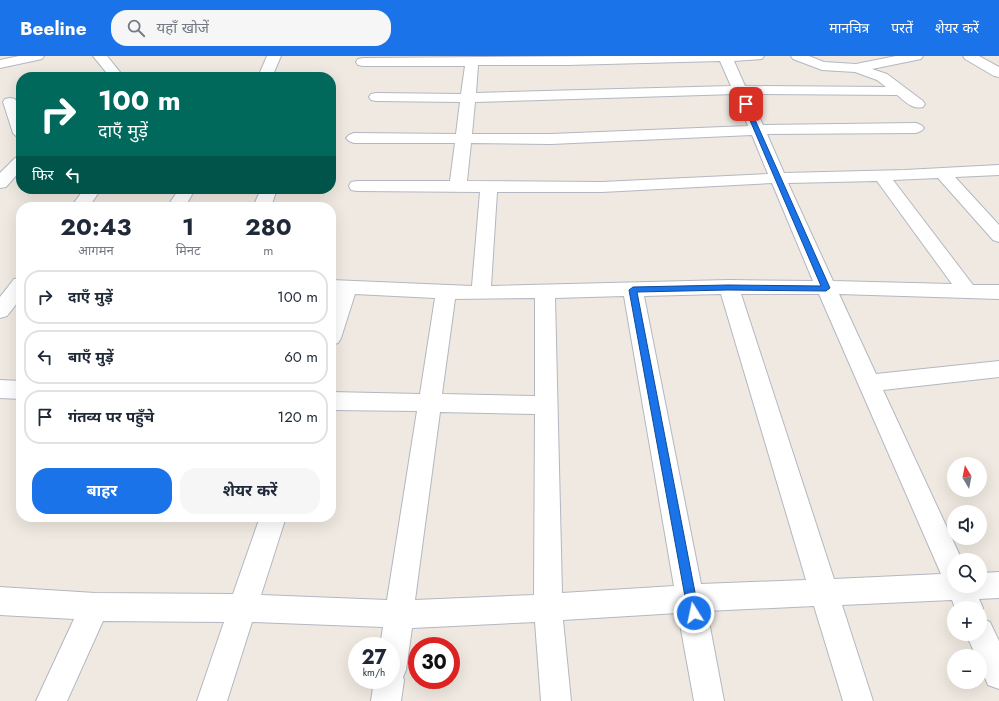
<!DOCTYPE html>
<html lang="hi">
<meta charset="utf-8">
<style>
:root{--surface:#fff;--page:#f6f6f7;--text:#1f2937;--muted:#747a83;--line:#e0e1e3;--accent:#1a73e8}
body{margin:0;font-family:Jost,"Noto Sans Devanagari",sans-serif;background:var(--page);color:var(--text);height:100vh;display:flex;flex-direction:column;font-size:15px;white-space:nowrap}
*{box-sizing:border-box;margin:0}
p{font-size:13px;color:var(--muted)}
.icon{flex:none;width:22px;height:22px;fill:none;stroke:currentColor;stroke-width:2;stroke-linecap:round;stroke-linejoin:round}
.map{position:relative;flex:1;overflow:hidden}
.sheet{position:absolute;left:16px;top:146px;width:320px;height:320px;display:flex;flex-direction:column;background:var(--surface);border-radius:16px;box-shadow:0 4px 16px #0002}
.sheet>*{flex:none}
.top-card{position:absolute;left:16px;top:16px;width:320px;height:122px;border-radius:16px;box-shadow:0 4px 16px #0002;background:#00695c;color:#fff;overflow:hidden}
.needle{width:26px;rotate:350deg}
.controls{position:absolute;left:947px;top:401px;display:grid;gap:8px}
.controls a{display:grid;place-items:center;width:40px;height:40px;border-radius:50%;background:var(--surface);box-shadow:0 4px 16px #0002;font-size:20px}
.speed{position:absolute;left:348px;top:581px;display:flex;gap:8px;font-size:20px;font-weight:700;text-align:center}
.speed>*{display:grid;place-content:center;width:52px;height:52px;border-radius:50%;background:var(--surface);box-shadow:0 4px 16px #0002;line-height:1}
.speed small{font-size:10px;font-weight:400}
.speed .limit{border:6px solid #d22;background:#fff;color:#111}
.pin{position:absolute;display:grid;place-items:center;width:34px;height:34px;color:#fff;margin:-17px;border-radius:8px;box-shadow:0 2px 6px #0006}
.me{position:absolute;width:44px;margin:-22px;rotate:350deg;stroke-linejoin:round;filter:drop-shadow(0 0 3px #0008)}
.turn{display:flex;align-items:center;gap:14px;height:84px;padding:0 16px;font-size:18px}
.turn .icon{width:52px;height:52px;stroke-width:2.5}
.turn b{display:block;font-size:28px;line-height:34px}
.then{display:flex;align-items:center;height:38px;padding:0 16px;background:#0003;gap:8px;font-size:15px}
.eta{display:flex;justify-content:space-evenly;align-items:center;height:68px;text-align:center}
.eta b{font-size:24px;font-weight:700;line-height:28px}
.cta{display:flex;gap:8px;margin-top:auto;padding:8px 16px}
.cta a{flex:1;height:46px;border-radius:16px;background:var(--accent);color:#fff;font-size:16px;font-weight:700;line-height:46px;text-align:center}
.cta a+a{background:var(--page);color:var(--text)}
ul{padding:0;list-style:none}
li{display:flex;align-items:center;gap:12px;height:54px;margin:0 8px 6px;padding:0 8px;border:2px solid var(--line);border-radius:16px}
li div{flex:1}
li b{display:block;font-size:15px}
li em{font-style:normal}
header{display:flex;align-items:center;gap:24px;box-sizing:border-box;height:56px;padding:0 20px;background:var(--accent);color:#fff}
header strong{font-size:19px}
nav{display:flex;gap:22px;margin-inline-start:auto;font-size:14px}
.search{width:280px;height:36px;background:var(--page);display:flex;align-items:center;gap:10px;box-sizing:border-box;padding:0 14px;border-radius:16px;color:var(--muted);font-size:15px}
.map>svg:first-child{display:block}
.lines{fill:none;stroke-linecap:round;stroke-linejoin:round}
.minor-casing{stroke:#b4b7c1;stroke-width:2}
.minor{fill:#fff;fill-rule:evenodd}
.route{fill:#1a73e8;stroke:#114b97}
</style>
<header>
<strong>Beeline</strong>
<div class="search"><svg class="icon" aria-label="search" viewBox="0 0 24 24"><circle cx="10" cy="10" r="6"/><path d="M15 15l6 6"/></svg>यहाँ खोजें</div>
<nav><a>मानचित्र</a><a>परतें</a><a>शेयर करें</a></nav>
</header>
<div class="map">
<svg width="999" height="645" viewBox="0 0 999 645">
<rect width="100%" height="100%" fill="#efe9e1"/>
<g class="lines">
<g class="minor-casing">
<g id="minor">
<polygon points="19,0 44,0 42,3 0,12 0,4"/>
<polygon points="93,0 107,0 124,21 110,21"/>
<polygon points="267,0 281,0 272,21 258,21"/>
<path d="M606,0H764L762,3L734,5L745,30L886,31L877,24L855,16L822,14L793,3L791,0H809L824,6L856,8L896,0H923L921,3L872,13L887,18L923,45L925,48L923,51C912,54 905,45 897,39L749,38L763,69L916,67L921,69L924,72L921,75L916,77L767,78L784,117L905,114L999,109V119L955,121L999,169V186L993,184L938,122L893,124L973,229H999V243L839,238L876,318L999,305V321L883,334L962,504H954V530H980V517L999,516V542L979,543L983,552L980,559V552H955L952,544L842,549L873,645H843L814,550L707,555L724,645H694L678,557L563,564L571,645H541L535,566L412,572L406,614L403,621L404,624L401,645H371L374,624H391V590H380L383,571L252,566L227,645H197L224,566L103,565L67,645H36L74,563L0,559V531L95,537L233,538L260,461H286L261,539L387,544L417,355L331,354V336L420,338L435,242L355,238L341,282L338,287L331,289V251L335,238H331V224L472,230L480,136L357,135L351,134L349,130L351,126L357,125H450L455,87H354L349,85L346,82L349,79L354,77L456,78L460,46L376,45L371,44L369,41L371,38L376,37L461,38L465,10H363L358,9L356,6L358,3L363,2ZM720,5L731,30L476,37L478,9H568ZM735,38L748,70L551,78H472L475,46ZM752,79L768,118L602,126L467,125L471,87L551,88ZM877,125L952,228L833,225L788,127ZM772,127L813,225L729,224L491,230L497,136H602ZM721,238L806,524L701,528L644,240ZM741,238H819L941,518L834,523ZM624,240L674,530L562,537L555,242ZM535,242V340L442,338L455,243ZM440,356L535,358L534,539L415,544Z"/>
<polygon points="963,0 979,0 999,11 999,21 994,20 965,3"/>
<polygon points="175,17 195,18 197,21 168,21 170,18"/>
<polygon points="10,42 15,43 21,56 21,82 16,80 13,77 3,46 5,43"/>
<polygon points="21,100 21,114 6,131 0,132 0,117 15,102"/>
<polygon points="84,133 101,133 89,151 71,151"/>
<polygon points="179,133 195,133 185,151 167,151"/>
<polygon points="261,133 277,133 271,151 253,151"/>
<polygon points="21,222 21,242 7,260 0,262 0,241 14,223"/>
<polygon points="0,324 21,325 21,343 0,342"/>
<polygon points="980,562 990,566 999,585 999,633 988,629 980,610 980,600 976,600 966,578 980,578"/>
</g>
</g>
<use href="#minor" class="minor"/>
</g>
<polygon class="route" points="743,46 748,48 830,232 826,235 728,234 637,236 699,557 698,561 694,563 689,561 688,557 629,234 633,231 728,229 821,230 743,48"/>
</svg>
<div class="controls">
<a><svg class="needle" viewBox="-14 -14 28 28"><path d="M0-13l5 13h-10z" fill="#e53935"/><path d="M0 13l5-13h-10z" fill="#747a83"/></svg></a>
<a><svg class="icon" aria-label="sound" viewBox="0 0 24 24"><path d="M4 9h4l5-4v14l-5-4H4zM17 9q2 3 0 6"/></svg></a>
<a><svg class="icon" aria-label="search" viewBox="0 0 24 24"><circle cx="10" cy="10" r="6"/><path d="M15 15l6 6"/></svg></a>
<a>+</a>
<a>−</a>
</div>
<div class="speed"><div>27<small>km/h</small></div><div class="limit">30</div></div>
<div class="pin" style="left:746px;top:48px;background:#d93025"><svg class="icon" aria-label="arrive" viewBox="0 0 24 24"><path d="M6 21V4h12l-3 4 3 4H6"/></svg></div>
<svg class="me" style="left:694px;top:557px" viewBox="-20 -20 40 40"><circle r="17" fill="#1a73e8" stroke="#fff" stroke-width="3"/><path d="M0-11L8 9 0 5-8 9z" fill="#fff"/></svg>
<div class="top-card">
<div class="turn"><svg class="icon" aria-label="right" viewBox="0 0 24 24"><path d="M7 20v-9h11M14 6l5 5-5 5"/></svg><div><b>100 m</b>दाएँ मुड़ें</div></div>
<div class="then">फिर<svg class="icon" aria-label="left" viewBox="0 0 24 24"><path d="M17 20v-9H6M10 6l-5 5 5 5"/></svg></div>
</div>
<section class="sheet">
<div class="eta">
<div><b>20:43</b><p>आगमन</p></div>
<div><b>1</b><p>मिनट</p></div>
<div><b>280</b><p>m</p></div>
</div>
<ul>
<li><svg class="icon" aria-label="right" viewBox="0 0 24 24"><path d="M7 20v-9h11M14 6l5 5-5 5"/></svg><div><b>दाएँ मुड़ें</b></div><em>100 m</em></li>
<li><svg class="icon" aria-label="left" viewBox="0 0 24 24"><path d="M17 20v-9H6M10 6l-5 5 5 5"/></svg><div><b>बाएँ मुड़ें</b></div><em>60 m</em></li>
<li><svg class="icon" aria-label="arrive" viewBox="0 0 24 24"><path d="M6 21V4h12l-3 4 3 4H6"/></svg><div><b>गंतव्य पर पहुँचे</b></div><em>120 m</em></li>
</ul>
<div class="cta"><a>बाहर</a><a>शेयर करें</a></div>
</section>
</div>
